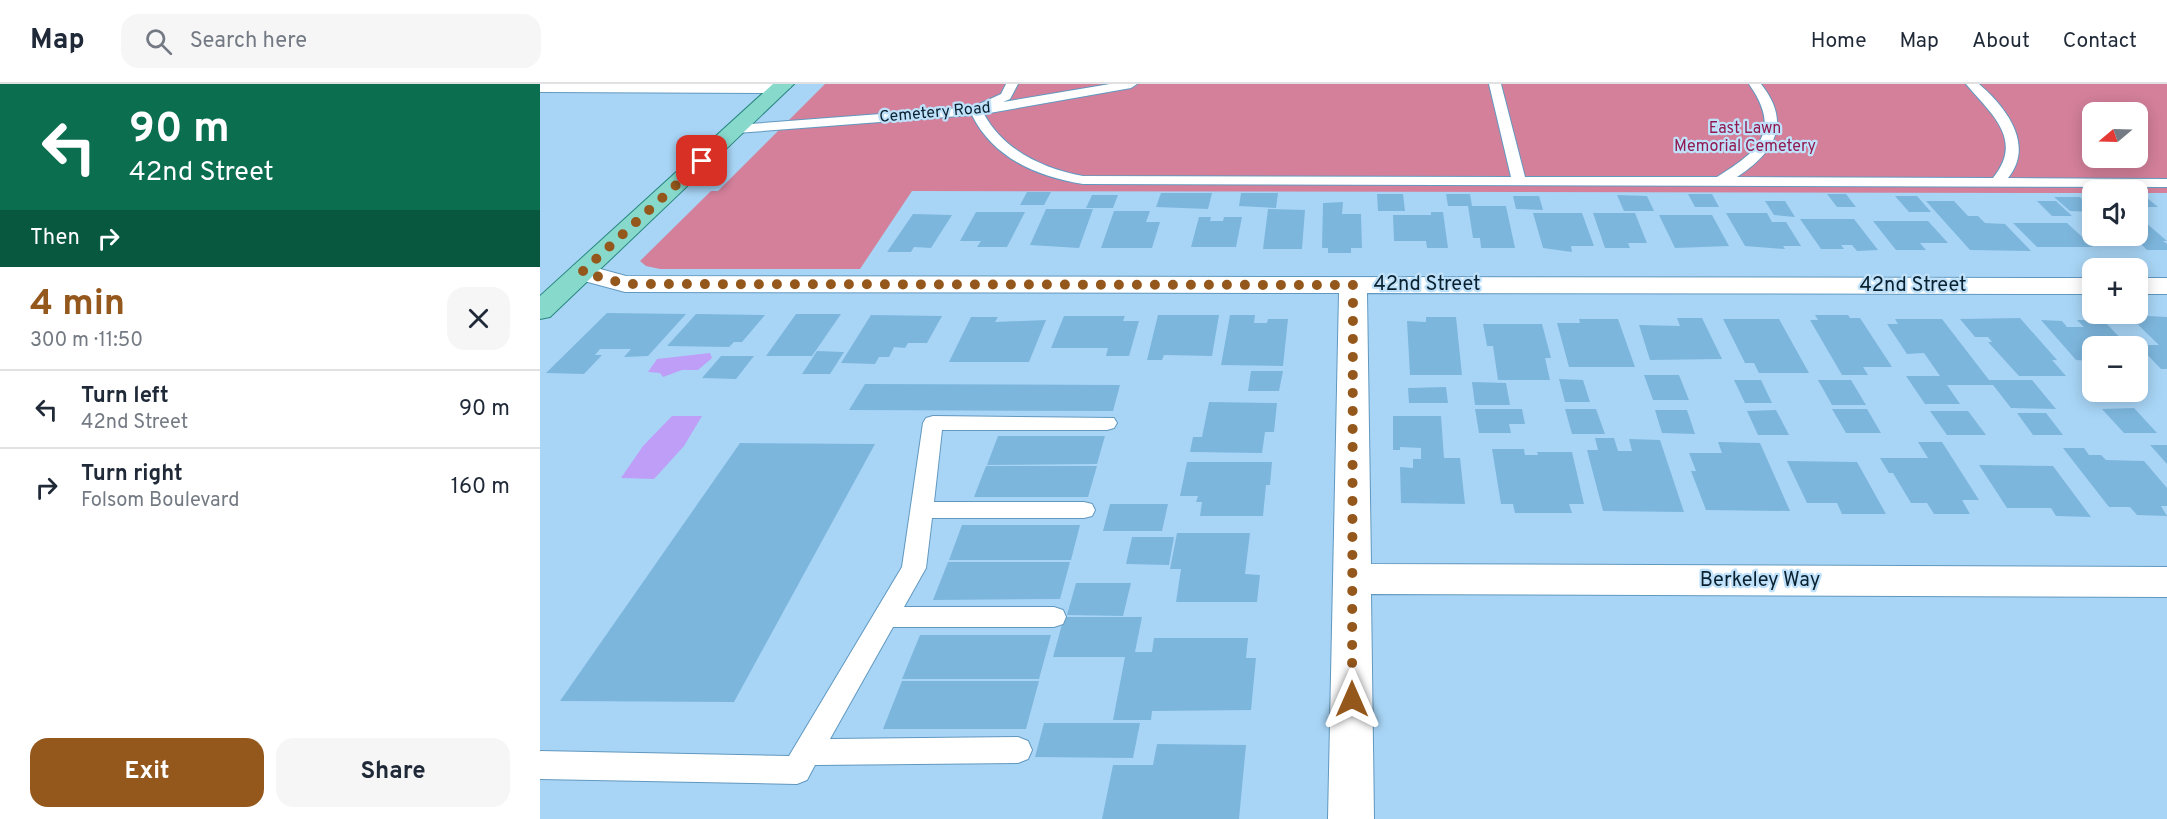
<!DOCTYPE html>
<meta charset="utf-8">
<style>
:root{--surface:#fff;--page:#f6f6f7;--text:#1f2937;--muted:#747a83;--line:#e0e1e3;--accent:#95581c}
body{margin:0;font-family:Overpass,sans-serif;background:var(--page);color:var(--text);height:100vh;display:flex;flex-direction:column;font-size:22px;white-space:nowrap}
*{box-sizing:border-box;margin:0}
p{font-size:20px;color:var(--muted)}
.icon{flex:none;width:33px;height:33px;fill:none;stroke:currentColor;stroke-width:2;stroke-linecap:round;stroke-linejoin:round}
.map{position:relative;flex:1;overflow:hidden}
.details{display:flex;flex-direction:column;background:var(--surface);width:540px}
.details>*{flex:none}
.guide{background:#0b6e4f;color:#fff;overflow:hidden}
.needle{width:39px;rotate:251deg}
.buttons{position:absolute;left:1542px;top:18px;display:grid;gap:12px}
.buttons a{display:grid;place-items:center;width:66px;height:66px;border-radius:12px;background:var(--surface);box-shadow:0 3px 15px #0003;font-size:30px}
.pin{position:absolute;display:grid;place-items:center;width:51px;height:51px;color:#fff;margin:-26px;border-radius:12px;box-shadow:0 3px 9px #0006}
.me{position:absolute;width:66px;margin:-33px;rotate:0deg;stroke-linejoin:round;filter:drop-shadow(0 0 4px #0008)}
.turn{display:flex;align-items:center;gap:21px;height:126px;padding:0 30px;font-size:27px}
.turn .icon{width:78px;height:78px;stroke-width:2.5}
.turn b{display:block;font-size:42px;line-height:51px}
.then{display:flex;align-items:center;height:57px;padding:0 30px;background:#0003;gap:12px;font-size:22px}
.round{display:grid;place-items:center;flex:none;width:63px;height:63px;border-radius:18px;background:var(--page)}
.overview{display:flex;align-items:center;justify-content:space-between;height:102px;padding:0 30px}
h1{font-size:36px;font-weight:700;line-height:45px;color:var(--accent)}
.cta{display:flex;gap:12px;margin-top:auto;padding:12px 30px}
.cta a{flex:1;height:69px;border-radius:18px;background:var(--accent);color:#fff;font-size:24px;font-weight:700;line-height:69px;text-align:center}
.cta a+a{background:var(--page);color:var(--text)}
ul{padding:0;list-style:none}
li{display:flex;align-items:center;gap:18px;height:78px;padding:0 30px;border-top:2px solid var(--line)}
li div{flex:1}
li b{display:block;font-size:22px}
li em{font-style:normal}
header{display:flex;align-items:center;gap:36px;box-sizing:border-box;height:84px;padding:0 30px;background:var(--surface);border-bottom:2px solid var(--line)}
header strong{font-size:28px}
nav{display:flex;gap:33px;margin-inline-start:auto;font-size:21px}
.search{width:420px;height:54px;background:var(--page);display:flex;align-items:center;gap:15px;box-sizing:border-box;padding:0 21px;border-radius:18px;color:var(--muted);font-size:22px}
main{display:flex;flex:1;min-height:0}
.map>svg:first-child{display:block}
.green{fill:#d4809b;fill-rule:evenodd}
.water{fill:#be9ef7}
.building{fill:#7db6dd}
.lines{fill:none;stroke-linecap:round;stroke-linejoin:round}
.service-casing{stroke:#6198bf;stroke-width:2}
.minor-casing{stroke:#6198bf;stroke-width:2}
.primary-casing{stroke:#27877f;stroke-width:2}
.service{fill:#fff;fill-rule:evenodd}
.minor{fill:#fff;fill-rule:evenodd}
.primary{fill:#87d9cc;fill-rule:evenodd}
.route{stroke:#95581c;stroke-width:10;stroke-dasharray:0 18}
.labels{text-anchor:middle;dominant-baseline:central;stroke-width:4.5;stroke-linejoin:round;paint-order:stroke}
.far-street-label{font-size:16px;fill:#09202f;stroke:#bfe1fa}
.far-park-label{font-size:16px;fill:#92194f;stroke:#bfe1fa}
.street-label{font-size:20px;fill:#09202f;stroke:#bfe1fa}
</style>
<header>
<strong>Map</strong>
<div class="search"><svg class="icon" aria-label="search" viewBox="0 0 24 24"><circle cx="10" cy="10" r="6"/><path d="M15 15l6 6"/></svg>Search here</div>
<nav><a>Home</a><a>Map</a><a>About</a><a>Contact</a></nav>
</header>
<main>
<section class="details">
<div class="guide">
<div class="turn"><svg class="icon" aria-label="left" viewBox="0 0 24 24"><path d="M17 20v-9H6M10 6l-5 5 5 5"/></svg><div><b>90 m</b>42nd Street</div></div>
<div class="then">Then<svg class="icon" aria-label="right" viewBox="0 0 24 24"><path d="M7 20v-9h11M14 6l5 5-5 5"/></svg></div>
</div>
<div class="overview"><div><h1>4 min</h1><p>300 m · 11:50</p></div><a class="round"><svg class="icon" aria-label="close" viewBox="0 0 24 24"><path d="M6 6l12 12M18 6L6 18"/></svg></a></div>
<ul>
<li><svg class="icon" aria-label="left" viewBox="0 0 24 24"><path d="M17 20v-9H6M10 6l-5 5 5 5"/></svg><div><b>Turn left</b><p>42nd Street</p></div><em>90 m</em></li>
<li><svg class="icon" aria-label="right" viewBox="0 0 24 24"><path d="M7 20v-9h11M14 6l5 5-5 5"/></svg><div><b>Turn right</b><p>Folsom Boulevard</p></div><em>160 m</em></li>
</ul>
<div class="cta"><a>Exit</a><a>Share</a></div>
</section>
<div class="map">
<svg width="1627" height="735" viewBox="0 0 1627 735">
<rect width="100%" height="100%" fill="#a8d5f6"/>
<path class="green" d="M285,0H1627V109H1598V106H1552V109L372,107L320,185H120L106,182L100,177L171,107H178ZM1552,28H1598V74H1552Z"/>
<g class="water">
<polygon points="170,269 172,274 158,286 142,286 123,293 120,289 108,288 117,275"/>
<polygon points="132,332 162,332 144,362 114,395 81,394 103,362"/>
</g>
<g class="building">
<polygon points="487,108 511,108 504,121 480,121"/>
<polygon points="621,109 672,109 668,125 616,123"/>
<polygon points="701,109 738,109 736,124 699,122"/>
<polygon points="1598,109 1601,109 1618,123 1598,123"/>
<polygon points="837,110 863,110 865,127 838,127"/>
<polygon points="906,110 930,110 932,122 966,122 975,164 941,164 940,154 933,154 928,122 908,122"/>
<polygon points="1148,110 1172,110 1179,123 1155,123"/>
<polygon points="1287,110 1306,110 1316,123 1297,123"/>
<polygon points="552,111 578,111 573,124 546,124"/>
<polygon points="1077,111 1107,112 1114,127 1084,127"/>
<polygon points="973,112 999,112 1003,126 976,125"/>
<polygon points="1355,112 1377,112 1391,128 1369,128"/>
<polygon points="1514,113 1540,113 1552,128 1530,127"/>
<polygon points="1225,117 1245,117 1255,133 1234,131"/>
<polygon points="1386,117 1414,117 1428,132 1438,132 1445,139 1465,140 1491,167 1430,166"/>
<polygon points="1497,117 1516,117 1532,132 1512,132"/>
<polygon points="803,118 802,130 821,130 822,164 811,164 811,169 788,169 788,164 782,164 783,119"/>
<polygon points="506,125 553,125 539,164 490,161"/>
<polygon points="728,125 765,126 762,165 723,165"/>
<polygon points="574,127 610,127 606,138 620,138 612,164 561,164"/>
<polygon points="436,128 485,128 467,163 437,163 441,157 420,157"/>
<polygon points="891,128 903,128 908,164 887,164 886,157 854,157 853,131 891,131"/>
<polygon points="993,129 1042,129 1054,162 1031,162 1032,168 1003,164"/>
<polygon points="1053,129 1095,129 1107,159 1088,159 1090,164 1065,164"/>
<polygon points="1186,129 1227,129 1232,138 1246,138 1261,162 1243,162 1245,165 1205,162"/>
<polygon points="373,130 412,131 391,164 374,163 371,168 347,168"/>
<polygon points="1119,131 1172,131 1189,162 1135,164"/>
<polygon points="1598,132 1627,157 1623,157 1627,160 1627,166 1607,166 1601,160 1585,160 1576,152 1598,152"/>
<polygon points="659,133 671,133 670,137 683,137 684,133 702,133 696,163 651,163"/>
<polygon points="1260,135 1314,135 1338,166 1317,167 1312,161 1301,161 1304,165 1281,165"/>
<polygon points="1333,137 1388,137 1408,159 1380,159 1386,166 1356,166"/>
<polygon points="1473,139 1527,139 1553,163 1497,163"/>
<polygon points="67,229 146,230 108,272 84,273 91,265 60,265 55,271 62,271 44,290 6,289"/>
<polygon points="156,230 225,231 202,258 194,258 189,263 127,262"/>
<polygon points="256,230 301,230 272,272 226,272"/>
<polygon points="331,231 402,232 387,259 368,259 365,264 354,263 349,273 339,273 335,280 301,279"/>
<polygon points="618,231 679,231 672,272 624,271 622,276 607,276"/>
<polygon points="690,231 715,231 714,239 727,239 728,235 748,235 743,282 681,281"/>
<polygon points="1275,231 1308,231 1310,234 1320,234 1352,283 1323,283 1328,291 1302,291 1270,236 1278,236"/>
<polygon points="1588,231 1627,233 1627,285 1621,285 1598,261 1619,261"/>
<polygon points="524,232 585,232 583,237 599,237 589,272 566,272 568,264 511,264"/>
<polygon points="431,233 458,233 455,238 506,236 489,278 409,278"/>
<polygon points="886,233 916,233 922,291 870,291 867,237 886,238"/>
<polygon points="1137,234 1162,234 1182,275 1110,276 1099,241 1140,242"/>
<polygon points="1480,234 1517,276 1512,276 1526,292 1479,292 1448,258 1452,258 1448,253 1435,253 1420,235"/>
<polygon points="1039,235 1078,235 1095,283 1029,283 1017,239 1040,239"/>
<polygon points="1183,235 1239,235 1269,289 1219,289 1214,279 1205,279"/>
<polygon points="1355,235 1402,235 1449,296 1492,296 1516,325 1471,324 1453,301 1407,301 1420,320 1385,320 1366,292 1400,292 1384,269 1367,270 1347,240 1358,240"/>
<polygon points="1501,236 1522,237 1527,243 1544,243 1537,236 1563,236 1588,262 1552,262 1552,277 1536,276"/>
<polygon points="943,240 1002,240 1011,274 1005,274 1010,296 958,296 953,262 947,262"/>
<polygon points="277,267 304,268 290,290 262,290"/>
<polygon points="181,272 214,272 196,295 162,294"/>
<polygon points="711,287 743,287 739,307 708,307"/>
<polygon points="1104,291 1139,291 1149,316 1113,316"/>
<polygon points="1019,295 1043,296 1050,318 1025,318"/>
<polygon points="1194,296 1221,296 1232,319 1205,319"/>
<polygon points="1278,296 1311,296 1326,321 1292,321"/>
<polygon points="932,298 966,299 970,321 935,321"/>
<polygon points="325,300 580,301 573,327 309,326"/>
<polygon points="906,303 908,319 869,319 868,304"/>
<polygon points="669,318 737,319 734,348 725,348 722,369 650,368 653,353 662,353"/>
<polygon points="1594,324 1617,349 1584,349 1562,325"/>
<polygon points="935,325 982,325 985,340 969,340 971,349 939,349"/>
<polygon points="1025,325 1056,325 1065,350 1032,350"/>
<polygon points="1292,325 1327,325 1341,349 1306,349"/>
<polygon points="1115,326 1147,326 1155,350 1122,349"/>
<polygon points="1236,326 1249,351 1218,351 1207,327"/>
<polygon points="1390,327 1428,327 1446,351 1407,351"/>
<polygon points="1477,329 1506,329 1523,351 1493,351"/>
<polygon points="853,332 901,332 904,374 920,374 925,420 861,419 860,383 873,384 873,375 881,375 881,364 860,363 860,366 853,366"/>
<polygon points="458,352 565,352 557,380 447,381"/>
<polygon points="1055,354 1074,354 1078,367 1092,367 1089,355 1120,356 1144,428 1063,427 1047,366 1058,366"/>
<polygon points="1178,358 1220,359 1250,427 1166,426 1151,387 1156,387 1149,369 1182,369"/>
<polygon points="1378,358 1402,358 1439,416 1422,416 1430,430 1394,430 1387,419 1371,419 1353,389 1349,389 1340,374 1388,374"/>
<polygon points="200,359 335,360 194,618 20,617"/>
<polygon points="1610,361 1627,361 1627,380"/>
<polygon points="1523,364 1544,364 1549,371 1561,371 1566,376 1604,377 1627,404 1627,422 1621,422 1627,432 1597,431 1590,423 1569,423"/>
<polygon points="952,365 984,365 985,371 998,371 997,368 1032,368 1044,420 1029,420 1032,429 975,429 973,420 961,420"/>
<polygon points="1247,377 1317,378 1346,430 1302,430 1297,419 1267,419"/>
<polygon points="647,378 732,378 730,401 726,401 723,432 660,432 662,418 656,418 658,412 640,412"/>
<polygon points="1439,381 1513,382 1551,433 1516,432 1511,424 1467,424"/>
<polygon points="446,382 557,382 548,413 434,413"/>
<polygon points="570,420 628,420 622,447 563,447"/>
<polygon points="422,441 540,441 531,476 409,476"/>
<polygon points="637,449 710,449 705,490 720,491 717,518 636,518 641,485 630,485"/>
<polygon points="592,453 634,453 629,481 586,480"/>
<polygon points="408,478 530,478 520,515 393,516"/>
<polygon points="536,499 591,499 583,532 527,531"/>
<polygon points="524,533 602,533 595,568 612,568 614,554 708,554 706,574 716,574 711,626 612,627 611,636 573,636 585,573 513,573"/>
<polygon points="380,551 511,551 499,595 362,595"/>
<polygon points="362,597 499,597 486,645 343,645"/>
<polygon points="504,639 600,639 593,674 495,673"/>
<polygon points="617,660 706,661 699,735 562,735 573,681 613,681"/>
</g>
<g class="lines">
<g class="service-casing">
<g id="service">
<path d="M466,0H478L470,15L463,18L570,0H597L591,4L444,30C463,66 504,85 543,92L971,93L949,0H961L985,93H1177C1219,67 1242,47 1209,0H1221C1252,39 1235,68 1197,93L1453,94C1485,55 1450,29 1426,0H1439C1466,23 1495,61 1468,94L1627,95V103L543,100C498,93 453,74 432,31L197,49L190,45L197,41L433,23L461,10Z"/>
<polygon points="393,332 574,334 577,339 574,344 567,346 402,346 394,418 544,418 552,420 555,426 552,432 544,434 392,434 386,484 364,523 514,523 523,526 526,533 523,540 514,543 353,543 290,655 478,653 488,657 492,666 488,675 478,679 275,681 267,696 257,700 0,695 0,667 249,672 362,483 383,339 386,334"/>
</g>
</g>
<g class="minor-casing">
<g id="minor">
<polygon points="0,0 249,0 251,3 241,9 0,8"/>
<polygon points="42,180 86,192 1552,194 1552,210 827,209 831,480 1627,483 1627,513 831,510 834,735 788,735 799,209 85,208 33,194 29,188 33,182"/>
<rect x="1598" y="194" width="29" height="16"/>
</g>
</g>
<g class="primary-casing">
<polygon id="primary" points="233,0 254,0 10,233 0,235 0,212"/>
</g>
<use href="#service" class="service"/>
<use href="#minor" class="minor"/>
<use href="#primary" class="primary"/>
</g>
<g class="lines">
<polyline class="route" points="162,77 42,188 85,200 813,201 812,615"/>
</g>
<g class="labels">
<g class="far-street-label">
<text transform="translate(395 29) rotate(-5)">Cemetery Road</text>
</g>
<g class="far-park-label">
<text x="1205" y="45">East Lawn<tspan x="1205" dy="18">Memorial Cemetery</tspan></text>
</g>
<g class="street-label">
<text x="887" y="201">42nd Street</text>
<text x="1373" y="202">42nd Street</text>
<text x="1220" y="497">Berkeley Way</text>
</g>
</g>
</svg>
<div class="buttons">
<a><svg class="needle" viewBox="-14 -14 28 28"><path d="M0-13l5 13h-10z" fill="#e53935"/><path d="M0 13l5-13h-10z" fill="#747a83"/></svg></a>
<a><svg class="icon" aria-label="sound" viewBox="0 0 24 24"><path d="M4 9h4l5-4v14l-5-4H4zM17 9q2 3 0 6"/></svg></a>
<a>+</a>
<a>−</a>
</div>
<div class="pin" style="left:162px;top:77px;background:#d93025"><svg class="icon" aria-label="arrive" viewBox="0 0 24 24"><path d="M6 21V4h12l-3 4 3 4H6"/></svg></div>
<svg class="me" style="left:812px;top:615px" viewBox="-20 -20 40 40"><path d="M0-17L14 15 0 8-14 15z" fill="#95581c" stroke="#fff" stroke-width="4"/></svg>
</div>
</main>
